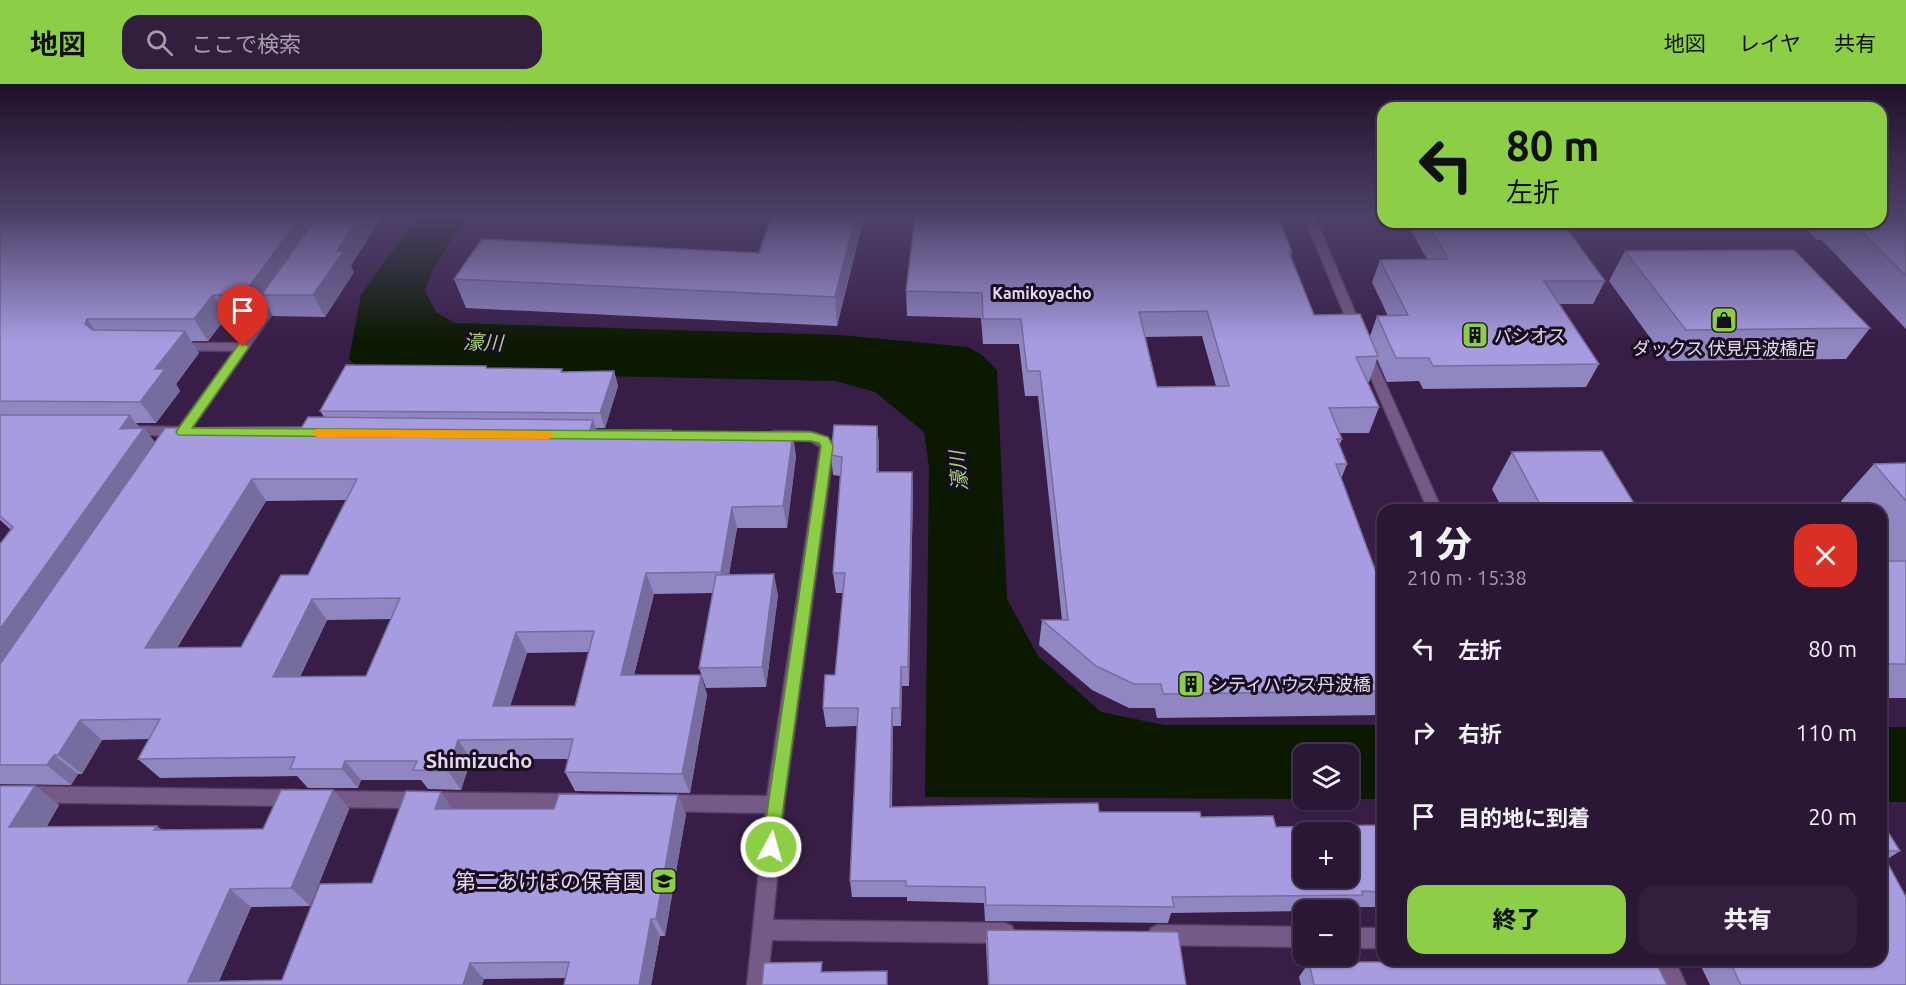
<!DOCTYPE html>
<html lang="ja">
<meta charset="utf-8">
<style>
:root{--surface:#2a1635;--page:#321f3d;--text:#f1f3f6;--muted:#a59fad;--line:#463550;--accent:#8cce45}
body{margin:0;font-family:Ubuntu,"Noto Sans JP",sans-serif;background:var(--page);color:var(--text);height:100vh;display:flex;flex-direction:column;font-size:22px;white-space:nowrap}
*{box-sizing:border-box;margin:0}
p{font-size:20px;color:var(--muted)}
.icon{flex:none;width:33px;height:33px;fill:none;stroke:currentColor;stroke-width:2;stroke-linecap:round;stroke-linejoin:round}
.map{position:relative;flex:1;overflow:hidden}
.side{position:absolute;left:1377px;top:420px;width:510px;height:462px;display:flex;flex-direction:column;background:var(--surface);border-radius:18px;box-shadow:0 2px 4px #0004,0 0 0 2px var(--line)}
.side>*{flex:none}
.hud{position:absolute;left:1377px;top:18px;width:510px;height:126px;border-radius:18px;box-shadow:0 2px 4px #0004,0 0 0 2px var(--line);background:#8cce45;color:#111;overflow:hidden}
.buttons{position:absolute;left:1293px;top:660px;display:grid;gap:12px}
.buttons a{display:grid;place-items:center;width:66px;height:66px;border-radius:12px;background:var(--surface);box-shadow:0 2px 4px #0004,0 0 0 2px var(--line);font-size:30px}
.pin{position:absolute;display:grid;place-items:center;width:51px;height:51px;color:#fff;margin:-62px -26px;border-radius:50% 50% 50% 0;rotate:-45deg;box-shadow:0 0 6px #0007}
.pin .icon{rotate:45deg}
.me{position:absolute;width:66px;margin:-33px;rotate:6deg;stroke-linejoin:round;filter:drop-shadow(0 0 4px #0008)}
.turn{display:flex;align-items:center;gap:21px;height:126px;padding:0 30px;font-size:27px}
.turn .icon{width:78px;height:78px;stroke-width:2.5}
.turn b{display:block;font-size:42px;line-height:51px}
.round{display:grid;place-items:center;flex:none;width:63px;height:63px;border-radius:18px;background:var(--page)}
.headline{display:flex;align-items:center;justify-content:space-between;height:102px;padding:0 30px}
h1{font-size:36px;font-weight:800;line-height:45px}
.action{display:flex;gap:12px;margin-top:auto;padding:12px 30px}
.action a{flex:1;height:69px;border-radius:18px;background:var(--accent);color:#111;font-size:24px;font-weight:800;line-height:69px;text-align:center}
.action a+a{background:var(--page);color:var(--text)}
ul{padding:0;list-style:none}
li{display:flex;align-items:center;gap:18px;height:84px;padding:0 30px}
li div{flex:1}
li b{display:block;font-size:22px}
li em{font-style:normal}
header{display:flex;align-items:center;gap:36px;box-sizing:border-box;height:84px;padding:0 30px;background:var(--accent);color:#111}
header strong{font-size:28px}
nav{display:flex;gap:33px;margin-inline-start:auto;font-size:21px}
.search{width:420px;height:54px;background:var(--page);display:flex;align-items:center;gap:15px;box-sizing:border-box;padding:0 21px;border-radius:18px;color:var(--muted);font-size:22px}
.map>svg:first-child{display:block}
.water{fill:#0a1900}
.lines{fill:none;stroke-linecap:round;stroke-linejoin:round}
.minor-casing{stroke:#533c5f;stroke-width:3}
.minor{fill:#755a87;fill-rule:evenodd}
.wall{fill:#9086c2;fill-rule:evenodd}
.shaded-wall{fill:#766d9e}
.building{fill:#a89ce1;stroke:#766d9e;stroke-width:1.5;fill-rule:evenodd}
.route{fill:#8cce45;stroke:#5b862d;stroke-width:1.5}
.slow{fill:#f59e0b}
.labels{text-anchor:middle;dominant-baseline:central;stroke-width:6;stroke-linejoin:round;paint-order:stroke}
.far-neighbourhood-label{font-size:16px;font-weight:bold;fill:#e6d7f1;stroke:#190e20}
.poi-label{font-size:18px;fill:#e6d7f1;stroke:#190e20;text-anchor:start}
.water-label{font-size:20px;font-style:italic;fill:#a6d57b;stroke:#190e20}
.neighbourhood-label{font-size:20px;font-weight:bold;fill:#e6d7f1;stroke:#190e20}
.near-poi-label{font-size:21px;fill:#e6d7f1;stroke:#190e20;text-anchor:end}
</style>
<header>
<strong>地図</strong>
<div class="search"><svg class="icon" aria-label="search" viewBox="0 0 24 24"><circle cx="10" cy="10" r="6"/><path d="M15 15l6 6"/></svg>ここで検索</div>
<nav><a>地図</a><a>レイヤ</a><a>共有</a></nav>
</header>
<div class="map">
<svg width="1906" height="901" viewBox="0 0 1906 901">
<rect width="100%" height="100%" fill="#381e47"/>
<g class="water">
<polygon points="417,133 466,133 432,187 425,207 436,228 454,239 840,251 968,263 982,271 997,286 1007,515 1038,572 1101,628 1164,641 1383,641 1383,715 1349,715 1348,670 1304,670 1303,715 925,713 929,384 924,348 875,308 836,297 368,287 358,283 349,275 361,211"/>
<rect x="1881" y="643" width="25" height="75"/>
</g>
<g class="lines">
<g class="minor-casing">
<g id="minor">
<polygon points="1304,133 1315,133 1363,247 1361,250 1357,251 1351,247"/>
<polygon points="281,205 287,209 182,359 172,359 170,356 172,352 121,350 119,347 121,344 126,342 179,343 234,267 175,266 169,262 171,259 239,259 277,206"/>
<polygon points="1366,265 1372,269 1442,426 1428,426 1360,269"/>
<path d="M774,347C794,348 821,342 834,362L784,721L773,836L1005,839L1012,842L1015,849L1012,856L1005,859L772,856L767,901H747L765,729L663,727L656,725L654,719L656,713L663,711L767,712L820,363L810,357L769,355L767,352Z"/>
<polygon points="0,702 297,706 303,708 306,714 303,720 297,722 0,718"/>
<polygon points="321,707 576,710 583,712 585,718 583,724 576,726 321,723 315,721 312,715 315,709"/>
<polygon points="1158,841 1304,843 1304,863 1158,861 1151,858 1148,851 1151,844"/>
<rect x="1348" y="844" width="35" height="20"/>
<polygon points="1655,876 1675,876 1686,901 1665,901"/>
</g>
</g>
<use href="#minor" class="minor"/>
</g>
<g class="wall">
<path d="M0,133L351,182L354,188L325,233L273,232L265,218L255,232H227L208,257H191L199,269L176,300L180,307L156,339H136L140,344L155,358L302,343L324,333L320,327L486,282L487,284L563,288L614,287L618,302L605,344H596V346H671L672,351L796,372L787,444H737L729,490L778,511L766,603L706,604L699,584L713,509L654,510L634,591H701L707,611L690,709L575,707L565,688L568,675H471L461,706L428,705L421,696H361L358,704H308L297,692L160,694L138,675L149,655L102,656L82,690H78L71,701L0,700V460L11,446L0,436ZM346,416L308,491L241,563L177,564L266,417ZM391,535L366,592L300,593L327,536ZM589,568L575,622H510L527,569Z"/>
<polygon points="771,133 864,133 837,242 466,224 454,195 759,169"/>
<polygon points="1906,133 1906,245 1822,156 1817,156 1800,138 1881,138"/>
<path d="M1406,138H1562L1605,197L1593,220H1559L1599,280L1586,303L1423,305L1419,297L1387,298L1377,275L1369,298H1367L1379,323L1369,349H1340L1342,355L1339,362L1347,380L1341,395L1383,507V631L1157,634L1155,624H1129L1092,606L1039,561L1042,536H1062L1038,312H1025L1019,260H983L981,234L907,232L906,207L1292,168L1291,173L1314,231L1370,252L1377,232H1388L1372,198L1380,176L1427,175ZM1202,252L1216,302L1157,303L1145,253Z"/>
<polygon points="1625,167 1870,244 1846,275 1667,277 1609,197"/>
<polygon points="877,342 879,362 879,388 912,388 913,408 909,602 902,602 901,642 893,642 892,723 1099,728 1201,733 1276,743 1375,741 1379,735 1383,735 1383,823 1355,823 1352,827 1304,826 1304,827 1171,829 1168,839 985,837 984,819 907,817 907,813 852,813 850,797 857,642 826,643 823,624 835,591 843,509 836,509 833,489 840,392 833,391 831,371"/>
<polygon points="1512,368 1638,426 1503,426 1492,405"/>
<polygon points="1906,379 1906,614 1881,614 1881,477 1889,477 1881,467 1881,426 1848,426 1841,417 1874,380"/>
<polygon points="35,702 59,721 47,742 157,742 162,746 263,745 333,706 349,725 310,822 251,823 219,897 282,896 372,799 453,725 686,730 665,852 660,852 651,901 564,901 565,894 484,895 482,901 0,901"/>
<polygon points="1881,737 1900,767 1886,776 1906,901 1710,901 1698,876 1881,876"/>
<polygon points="987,846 1186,901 988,901 986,861"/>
<polygon points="1580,876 1649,876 1667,901 1301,901 1299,893 1309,878 1581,878"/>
</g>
<g class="shaded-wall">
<polygon points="300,133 326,133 261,211 265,218 255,232 243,211"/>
<polygon points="359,133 382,133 351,182 354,188 325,233 313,211 337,167"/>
<polygon points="855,133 864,133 837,242 835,213"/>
<polygon points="213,211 227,232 208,257 194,235"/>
<polygon points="87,235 103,257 85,240"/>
<polygon points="185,247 199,269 176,300 180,307 156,339 140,318 155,285"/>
<polygon points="614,287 618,302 605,344 600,329"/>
<polygon points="130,331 142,348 144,344 161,366 0,599 0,545 120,345"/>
<polygon points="593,336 601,358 590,346"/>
<polygon points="877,342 879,362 879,408 877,388"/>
<polygon points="793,350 796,372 787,444 783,422"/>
<polygon points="912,388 913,408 909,602 908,583"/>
<polygon points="252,395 266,417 164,584 145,564"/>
<polygon points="732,423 737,444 726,509 721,488"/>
<polygon points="646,489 654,510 629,612 621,591"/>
<polygon points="774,490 778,511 766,603 762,583"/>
<polygon points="312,515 327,536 290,613 273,593"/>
<polygon points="516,548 527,569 504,642 493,622"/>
<polygon points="901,583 902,602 901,642 900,624"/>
<polygon points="701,591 707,611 690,709 682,690"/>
<polygon points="892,624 893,642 891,740 890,723"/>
<polygon points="80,636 102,656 82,690 58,671"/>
<polygon points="458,656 471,675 461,706 448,687"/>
<polygon points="54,671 78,690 71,701 47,681"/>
<polygon points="345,677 361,696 358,704 342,685"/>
<polygon points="35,702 59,721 35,761 9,743"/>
<polygon points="333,706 349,725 310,822 291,804"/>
<polygon points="441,708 454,727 435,725"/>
<polygon points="678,711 686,730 665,852 656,835"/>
<polygon points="157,742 179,760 154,746"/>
<polygon points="230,805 251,823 217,901 188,898"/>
<polygon points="651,835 660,852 651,901 639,901"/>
<polygon points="470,879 484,895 482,901 463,901"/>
</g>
<g class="building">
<polygon points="0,133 300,133 243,211 213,211 194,235 87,235 85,240 93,246 185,247 155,285 165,285 140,318 0,317"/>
<polygon points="317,133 359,133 337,167 344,167 313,211 261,211"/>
<polygon points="771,133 855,133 835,213 454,195 482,155 759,169"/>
<path d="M915,133H1278L1292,168H1289L1314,231L1360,230L1378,272L1356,273L1379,323L1329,324L1342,355H1337L1347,380H1336L1383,507V607L1163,610L1161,600H1134L1096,582L1042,536H1068L1040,287H1027L1021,235H983L982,209L906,207ZM1207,227L1229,302L1157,303L1139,228Z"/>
<polygon points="1881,133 1906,133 1906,192 1852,138 1881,138"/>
<polygon points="1427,138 1562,138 1605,197 1544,197 1599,280 1433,282 1429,274 1396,274 1377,232 1408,231 1380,176 1448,175"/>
<polygon points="1794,166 1870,244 1686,246 1625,167"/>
<polygon points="346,281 486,282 486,284 562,285 561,288 614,287 600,329 320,327"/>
<polygon points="0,331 130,331 120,345 144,344 0,545 0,460 13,443 0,432"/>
<path d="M308,333L593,336L590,346H671L669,351L793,350L783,422L732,423L721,488L646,489L621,591H701L682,690L565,688L573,655L458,656L448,687L413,686L417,677H345L342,685H290L295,673L138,675L160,635L80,636L58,671H54L47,681H0V580L165,344L302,343ZM252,395H357L308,491H281L241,563L145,564ZM400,514L366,592L273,593L312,515ZM594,547L575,622H493L516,548Z"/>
<path d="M834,341L877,342V388H912L908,583H901L900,624H892L890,723L1098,719L1099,728H1200L1201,733L1273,732L1276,743L1381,741L1379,735H1383V808L1362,807L1363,811L1172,813L1174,823L986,821L985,803L906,802V797H850L858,624H823L825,591H835L845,489H833L842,373L831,371ZM1304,748H1348V794H1304Z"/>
<polygon points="1602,367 1638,426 1543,426 1512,368"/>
<polygon points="1906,379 1906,417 1874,380"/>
<rect x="1881" y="477" width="25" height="103"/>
<polygon points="774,490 762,583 699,584 716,491"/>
<polygon points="0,702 35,702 9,743 157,742 154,746 263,745 281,706 333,706 291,804 230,805 188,898 282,896 320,800 372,799 406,707 441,708 435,725 554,725 559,710 678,711 656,835 651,835 639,901 564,901 569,878 470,879 463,901 0,901"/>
<polygon points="1881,737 1900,767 1881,767 1906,813 1906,901 1741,901 1729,876 1881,876"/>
<polygon points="987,846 1178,848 1186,901 989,901"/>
<polygon points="1604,876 1649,876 1650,878 1656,878 1667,901 1314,901 1309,878 1605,878"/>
<polygon points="822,878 821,888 887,887 887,901 762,901 764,879"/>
</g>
<linearGradient id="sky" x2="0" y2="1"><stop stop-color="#1f1027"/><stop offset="0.51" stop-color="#4d4169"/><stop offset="1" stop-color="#4d4169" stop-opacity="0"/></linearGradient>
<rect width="1906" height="259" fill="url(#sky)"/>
<polygon class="route" points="243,259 249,263 192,344 811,348 828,353 833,362 777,768 771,771 765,768 762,763 821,362 819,359 811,357 178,351 176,348 178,345 239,260"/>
<polygon class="slow" points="317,345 549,347 555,351 549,355 317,353 311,349"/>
<defs>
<g id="shop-square" transform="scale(1.35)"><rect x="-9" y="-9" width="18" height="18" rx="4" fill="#8cce45" stroke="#190e20"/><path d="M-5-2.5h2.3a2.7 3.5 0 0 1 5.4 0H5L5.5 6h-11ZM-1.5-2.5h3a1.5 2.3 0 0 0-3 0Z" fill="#111"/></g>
<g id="building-square" transform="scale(1.35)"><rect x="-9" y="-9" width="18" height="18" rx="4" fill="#8cce45" stroke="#190e20"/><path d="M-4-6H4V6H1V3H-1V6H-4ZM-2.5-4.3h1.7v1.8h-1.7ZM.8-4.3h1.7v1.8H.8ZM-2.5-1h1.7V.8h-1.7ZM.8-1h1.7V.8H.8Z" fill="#111"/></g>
<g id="school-square" transform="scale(1.35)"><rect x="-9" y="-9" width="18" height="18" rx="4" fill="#8cce45" stroke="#190e20"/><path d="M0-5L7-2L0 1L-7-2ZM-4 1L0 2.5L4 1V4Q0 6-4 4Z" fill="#111"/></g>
</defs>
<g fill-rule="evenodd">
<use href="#shop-square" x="1724" y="236"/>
<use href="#building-square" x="1475" y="251"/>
<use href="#building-square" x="1191" y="600"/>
<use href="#school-square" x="664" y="797"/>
</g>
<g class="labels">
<g class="far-neighbourhood-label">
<text x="1042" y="209">Kamikoyacho</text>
</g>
<g class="poi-label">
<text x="1494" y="251">パシオス</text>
<text x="1724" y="264" text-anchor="middle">ダックス 伏見丹波橋店</text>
<text x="1210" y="600">シティハウス丹波橋</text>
</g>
<g class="water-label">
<text transform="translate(483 258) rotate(2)">濠川</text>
<text transform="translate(958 387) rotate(-95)">濠川</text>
</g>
<g class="neighbourhood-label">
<text x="479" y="676">Shimizucho</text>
</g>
<g class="near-poi-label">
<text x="644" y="797">第二あけぼの保育園</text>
</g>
</g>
</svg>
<div class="buttons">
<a><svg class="icon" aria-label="layers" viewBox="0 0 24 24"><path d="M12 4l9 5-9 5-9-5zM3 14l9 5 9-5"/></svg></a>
<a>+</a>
<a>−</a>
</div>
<div class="pin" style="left:243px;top:263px;background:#d93025"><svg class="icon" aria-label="arrive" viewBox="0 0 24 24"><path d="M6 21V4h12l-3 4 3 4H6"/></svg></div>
<svg class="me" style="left:771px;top:763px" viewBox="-20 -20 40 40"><circle r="17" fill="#8cce45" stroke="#fff" stroke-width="3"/><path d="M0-11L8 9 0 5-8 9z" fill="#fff"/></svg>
<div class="hud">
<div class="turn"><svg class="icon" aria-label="left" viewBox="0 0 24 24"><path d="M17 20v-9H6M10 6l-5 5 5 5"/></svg><div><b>80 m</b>左折</div></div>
</div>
<section class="side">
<div class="headline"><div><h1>1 分</h1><p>210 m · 15:38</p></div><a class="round" style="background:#d93025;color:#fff"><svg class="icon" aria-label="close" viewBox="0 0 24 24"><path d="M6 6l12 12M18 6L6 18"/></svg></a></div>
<ul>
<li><svg class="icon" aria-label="left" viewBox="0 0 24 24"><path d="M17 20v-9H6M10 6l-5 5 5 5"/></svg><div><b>左折</b></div><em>80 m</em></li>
<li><svg class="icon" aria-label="right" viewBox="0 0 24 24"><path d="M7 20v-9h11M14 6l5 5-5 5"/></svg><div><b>右折</b></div><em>110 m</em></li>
<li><svg class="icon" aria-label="arrive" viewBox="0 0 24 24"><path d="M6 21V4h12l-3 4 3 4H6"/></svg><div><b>目的地に到着</b></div><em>20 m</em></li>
</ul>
<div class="action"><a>終了</a><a>共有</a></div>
</section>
</div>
